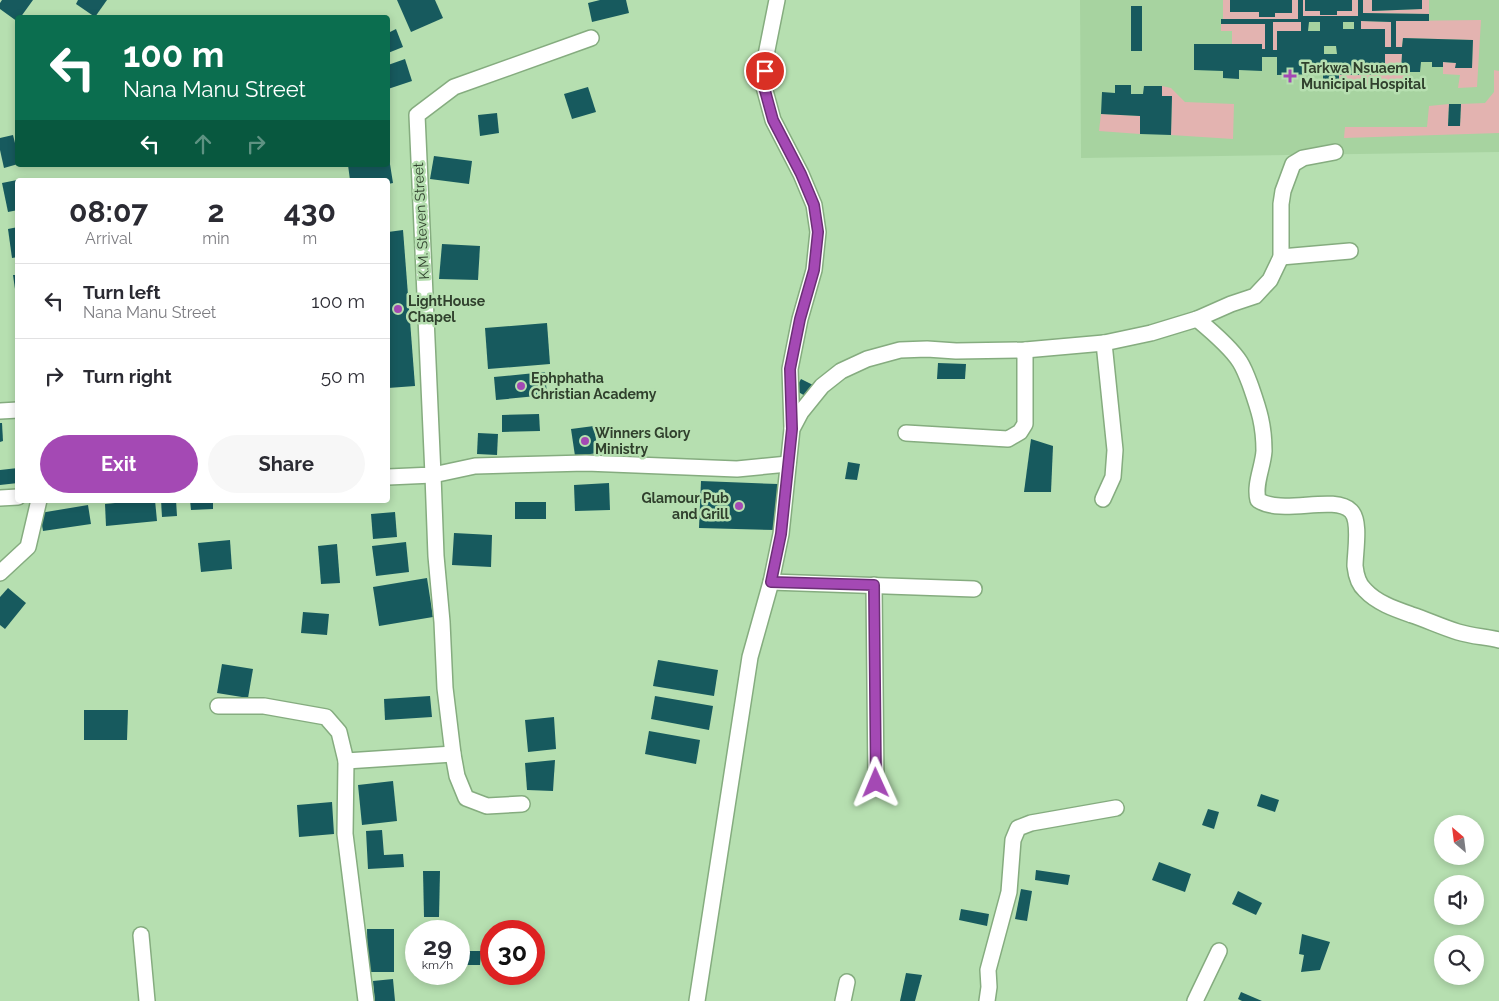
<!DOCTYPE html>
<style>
:root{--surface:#fff;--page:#f7f7f7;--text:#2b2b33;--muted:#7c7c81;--line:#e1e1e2;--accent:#a449b4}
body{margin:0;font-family:Raleway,sans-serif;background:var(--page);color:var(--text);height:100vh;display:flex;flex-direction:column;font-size:19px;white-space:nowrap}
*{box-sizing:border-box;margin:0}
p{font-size:16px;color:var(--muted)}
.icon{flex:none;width:28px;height:28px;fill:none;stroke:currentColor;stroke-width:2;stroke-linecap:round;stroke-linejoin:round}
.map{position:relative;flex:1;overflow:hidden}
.drawer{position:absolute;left:15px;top:178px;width:375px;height:325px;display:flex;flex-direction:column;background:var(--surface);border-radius:5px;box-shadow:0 2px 8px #0003}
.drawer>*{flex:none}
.banner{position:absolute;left:15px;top:15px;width:375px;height:152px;border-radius:5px;box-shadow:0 2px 8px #0003;background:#0b6e4f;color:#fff;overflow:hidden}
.needle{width:32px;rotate:332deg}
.fabs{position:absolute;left:1434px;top:815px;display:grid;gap:10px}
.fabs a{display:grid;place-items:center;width:50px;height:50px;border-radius:50%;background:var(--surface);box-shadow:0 2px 8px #0003;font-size:25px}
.speed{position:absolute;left:405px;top:920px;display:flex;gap:10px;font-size:25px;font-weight:700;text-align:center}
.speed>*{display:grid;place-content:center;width:65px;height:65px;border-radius:50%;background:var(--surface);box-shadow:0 2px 8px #0003;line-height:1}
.speed small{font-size:12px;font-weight:400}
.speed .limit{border:8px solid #d22;background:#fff;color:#111}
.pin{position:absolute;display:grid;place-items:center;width:42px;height:42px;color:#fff;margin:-21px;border:2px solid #fff;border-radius:50%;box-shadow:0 1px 5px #0007}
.me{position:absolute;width:55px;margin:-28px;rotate:359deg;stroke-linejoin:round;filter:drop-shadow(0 0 4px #0008)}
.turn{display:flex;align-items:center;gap:18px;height:105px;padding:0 25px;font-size:22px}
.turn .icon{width:65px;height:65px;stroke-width:2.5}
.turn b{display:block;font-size:35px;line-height:42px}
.lanes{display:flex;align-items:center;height:48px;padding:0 25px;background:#0003;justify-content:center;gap:25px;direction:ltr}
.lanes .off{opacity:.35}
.eta{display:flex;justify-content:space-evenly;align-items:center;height:85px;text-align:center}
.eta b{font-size:30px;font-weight:700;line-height:35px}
.cta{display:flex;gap:10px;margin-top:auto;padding:10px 25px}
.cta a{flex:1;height:58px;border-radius:30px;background:var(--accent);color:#fff;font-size:20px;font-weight:700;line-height:58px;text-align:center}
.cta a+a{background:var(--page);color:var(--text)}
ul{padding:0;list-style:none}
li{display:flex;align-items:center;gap:15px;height:75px;padding:0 25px;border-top:1px solid var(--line)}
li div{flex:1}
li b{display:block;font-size:19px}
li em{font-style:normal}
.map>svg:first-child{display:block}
.built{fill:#a7d3a0}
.green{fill:#e3b3b0}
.building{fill:#175a5e;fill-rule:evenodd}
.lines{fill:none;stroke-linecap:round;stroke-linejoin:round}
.street-casing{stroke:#85ac7f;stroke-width:18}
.street{stroke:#fff;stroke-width:15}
.route-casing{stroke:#6b2f75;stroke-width:12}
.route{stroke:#a449b4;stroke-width:9}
.poi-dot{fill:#a449b4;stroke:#b6dfb0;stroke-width:2}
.labels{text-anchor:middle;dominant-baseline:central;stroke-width:5;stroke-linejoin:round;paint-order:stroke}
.poi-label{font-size:14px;font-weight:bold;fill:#30402d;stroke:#b6dfb0;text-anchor:start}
.street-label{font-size:14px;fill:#30402d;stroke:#b6dfb0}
</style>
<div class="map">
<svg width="1499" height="1001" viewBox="0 0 1499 1001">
<rect width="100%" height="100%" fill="#b6dfb0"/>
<polygon class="built" points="1080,0 1499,0 1499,152 1081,158"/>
<g class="green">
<polygon points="1223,0 1230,0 1230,12 1259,12 1259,17 1275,17 1275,13 1292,13 1292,0 1298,0 1298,19 1223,19"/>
<polygon points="1303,0 1305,0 1320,11 1337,15 1337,11 1352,0 1358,0 1358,16 1303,16"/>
<polygon points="1363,0 1372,0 1372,11 1422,9 1422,0 1429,0 1429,14 1363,13"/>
<polygon points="1481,20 1477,87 1458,88 1460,75 1443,74 1443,62 1456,63 1456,68 1472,68 1473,40 1403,38 1402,47 1396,47 1396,21"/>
<polygon points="1361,21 1391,22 1391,47 1385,47 1385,29 1361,29"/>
<polygon points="1273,22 1301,22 1301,31 1277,31 1277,50 1273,50"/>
<polygon points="1221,24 1265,24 1265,49 1262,49 1262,44 1232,44 1232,31 1221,31"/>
<polygon points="1385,54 1402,54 1401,71 1410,72 1409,88 1359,90 1355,83 1339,82 1339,75 1385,75"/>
<polygon points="1494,70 1499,71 1499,133 1344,138 1345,127 1427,127 1429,106 1449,104 1448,126 1460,126 1461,104 1485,103 1494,92"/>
<polygon points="1162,86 1171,88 1185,102 1234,104 1233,139 1171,135 1172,96 1162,96"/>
<polygon points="1101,114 1140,116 1140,134 1099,131"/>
</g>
<g class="building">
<polygon points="2,0 33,0 20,18 18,18 18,22 0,9 0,3"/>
<polygon points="78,0 107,0 95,17 76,4"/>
<polygon points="397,0 435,0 443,18 411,32"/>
<polygon points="600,0 626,0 629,13 592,22 588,3"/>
<polygon points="1230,0 1292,0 1292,13 1275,13 1275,17 1259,17 1259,12 1230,12"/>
<path d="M1298,0H1303V16H1358V0H1363V13L1429,14V21H1396V47H1402L1403,38L1473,40L1472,68H1455L1456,63L1443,62V67H1432V62H1421L1420,72H1401L1402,54H1385V75H1339V84H1323V74L1277,75V57H1262V71L1239,70V79L1223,78V71L1194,70V44H1262V49H1265V24H1221V19H1298ZM1361,21L1391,22V47H1385V29H1361ZM1273,22H1301V31H1277V50H1273ZM1309,22H1320V31H1308ZM1343,22H1354V29H1343ZM1324,46H1336L1337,54H1324Z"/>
<polygon points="1305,0 1352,0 1352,11 1337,11 1337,15 1320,15 1320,11 1305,11"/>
<polygon points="1372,0 1422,0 1422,9 1372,11"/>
<rect x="1131" y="6" width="11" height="45"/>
<polygon points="396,29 403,47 388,53 388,33"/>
<polygon points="405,59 412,81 388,89 388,65"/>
<polygon points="1115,85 1131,85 1131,94 1143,94 1144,86 1162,86 1162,96 1172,96 1171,135 1140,134 1140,116 1101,114 1102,92 1115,93"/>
<polygon points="588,87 596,112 572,119 564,94"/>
<polygon points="1449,104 1461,104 1460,126 1448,126"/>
<polygon points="497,113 499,133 480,136 478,115"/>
<polygon points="13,135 18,155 18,164 4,168 0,150 0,138"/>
<polygon points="434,156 472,161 469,184 430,179"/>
<polygon points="389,158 393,183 388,184 388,180 350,180 348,165 388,165 388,159"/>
<polygon points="17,180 18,210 8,212 2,183"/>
<polygon points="18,227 18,257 12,258 8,229"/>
<polygon points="403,230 415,386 388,388 388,232"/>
<polygon points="442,244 480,246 478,280 439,279"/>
<polygon points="13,275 18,275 18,296 16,296"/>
<polygon points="547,323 550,364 488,369 485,328"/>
<polygon points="938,363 966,364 965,379 937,379"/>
<polygon points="545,372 547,395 496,400 494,377"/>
<polygon points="801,379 813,385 807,397 795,390"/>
<polygon points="539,414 540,431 502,432 502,415"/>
<polygon points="0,423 2,423 3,441 0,442"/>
<polygon points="594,426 598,453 575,456 571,429"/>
<polygon points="478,433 498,434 497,455 477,454"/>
<polygon points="1031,439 1053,446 1051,492 1024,492"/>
<polygon points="848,462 860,464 857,480 845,479"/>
<polygon points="18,468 18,483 0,485 0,470"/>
<polygon points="701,481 778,484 776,530 699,528"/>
<polygon points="609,483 610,510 575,511 574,485"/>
<polygon points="145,500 155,500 157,521 106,526 105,504"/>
<polygon points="161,500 176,500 177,516 162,517"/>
<polygon points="190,500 213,500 213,509 191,510"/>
<rect x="515" y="502" width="31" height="17"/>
<polygon points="88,505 91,524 43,531 40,513"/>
<polygon points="395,512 397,537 373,539 371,514"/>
<polygon points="454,533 492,535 491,567 452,565"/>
<polygon points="230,540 232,569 201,572 198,543"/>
<polygon points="406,542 409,572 376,576 372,546"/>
<polygon points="337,544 340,583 321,584 318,546"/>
<polygon points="427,578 433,617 379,626 373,587"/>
<polygon points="8,588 26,603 5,629 0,625 0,597"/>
<polygon points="303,612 329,614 327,635 301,633"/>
<polygon points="658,660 718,670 714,696 653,686"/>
<polygon points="222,664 253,669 248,698 217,693"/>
<polygon points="430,696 432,717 385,720 384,699"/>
<polygon points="655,696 713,706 709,730 651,719"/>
<polygon points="84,710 128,710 127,740 84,740"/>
<polygon points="554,717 556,749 528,752 525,720"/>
<polygon points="649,731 700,740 696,764 645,754"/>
<polygon points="555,760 553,791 527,790 525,763"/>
<polygon points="393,781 397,821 362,825 358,785"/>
<polygon points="1261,794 1279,800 1275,812 1257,806"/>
<polygon points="332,802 334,834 299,837 297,805"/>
<polygon points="1208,809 1219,812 1214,829 1202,825"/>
<polygon points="382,830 384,855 403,854 404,867 368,869 366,831"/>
<polygon points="1159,862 1191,874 1185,892 1152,880"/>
<polygon points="1036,870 1070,875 1068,885 1035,880"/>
<polygon points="423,871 440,871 439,917 424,917"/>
<polygon points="1021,889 1032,891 1027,921 1015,919"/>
<polygon points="1238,891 1262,903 1256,915 1232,904"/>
<polygon points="961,909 989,914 987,926 959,920"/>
<polygon points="367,929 394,929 394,972 368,972"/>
<polygon points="1302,934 1330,942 1320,970 1301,972 1304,955 1299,954"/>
<polygon points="459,951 481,951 480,965 459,965"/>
<polygon points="906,973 922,975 915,1001 900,1001"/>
<polygon points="393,979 395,1001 375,1001 373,981"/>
<polygon points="1241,992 1262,1001 1242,1001 1238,999"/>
</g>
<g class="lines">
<g class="street-casing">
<g id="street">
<polyline points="777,0 766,55 764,87 773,120 801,174 814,205 818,232 814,270 800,319 790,369 792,428"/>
<polyline points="1281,257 1350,251"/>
<path d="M1197,319C1209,329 1232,349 1240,362C1245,370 1248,379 1251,387C1259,410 1264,425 1264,451C1263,467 1254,484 1258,500C1282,516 1334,494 1351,511C1361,521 1355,552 1355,566C1356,575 1358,584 1365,590C1377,603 1395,609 1412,615C1427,620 1442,627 1458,632C1471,636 1486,637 1499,640"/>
<polyline points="0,411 18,410"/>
<polyline points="906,433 1008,439 1020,432 1025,424 1025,350"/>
<polyline points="388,477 433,475 417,115 454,87 591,38"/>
<polyline points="0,498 18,497"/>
<polyline points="1103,499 1113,477 1115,450 1104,343"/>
<polyline points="0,573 28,547 39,500"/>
<polyline points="771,582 974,589"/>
<polyline points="874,585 876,783"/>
<polyline points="218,706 264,706 326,717 339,732 346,761 345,834 366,1001"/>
<polyline points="346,761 453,754"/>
<polyline points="522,804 487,806 466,798 457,776 453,754 445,688 442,622 436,556 433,475 475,466 586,463 737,469 788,464"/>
<polyline points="141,935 147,1001"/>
<polyline points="697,1001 750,657 771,582 781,534 792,429 801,412 822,386 841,371 867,359 900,350 927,349 956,351 1025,350 1104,343 1151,333 1197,319 1231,304 1255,296 1270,280 1281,257 1281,204 1283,191 1293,164 1303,158 1335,152"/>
<polyline points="843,1001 847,982"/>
<polyline points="987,1001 989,987 988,970 1009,892 1013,840 1018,828 1031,823 1116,808"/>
<polyline points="1195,1001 1219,951"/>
</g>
</g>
<use href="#street" class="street"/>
</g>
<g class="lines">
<g class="route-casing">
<polyline id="route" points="765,71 764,87 773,120 801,174 814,205 818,232 814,270 800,319 790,369 792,429 781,534 771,582 874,585 876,783"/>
</g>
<use href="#route" class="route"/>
</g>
<g class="poi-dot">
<path d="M1287.5 68.5h5v5h5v5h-5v5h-5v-5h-5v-5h5z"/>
<circle cx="398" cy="309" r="5"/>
<circle cx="521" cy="386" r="5"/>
<circle cx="585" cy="441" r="5"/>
<circle cx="739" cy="506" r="5"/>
</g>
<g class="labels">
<g class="poi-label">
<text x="1301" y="68">Tarkwa Nsuaem<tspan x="1301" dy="16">Municipal Hospital</tspan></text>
<text x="408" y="301">LightHouse<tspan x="408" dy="16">Chapel</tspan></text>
<text x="531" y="378">Ephphatha<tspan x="531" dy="16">Christian Academy</tspan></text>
<text x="595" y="433">Winners Glory<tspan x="595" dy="16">Ministry</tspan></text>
<text x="729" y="498" text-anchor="end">Glamour Pub<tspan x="729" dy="16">and Grill</tspan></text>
</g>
<g class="street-label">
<text transform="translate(421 221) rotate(-93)">K.M. Steven Street</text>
</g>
</g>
</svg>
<div class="fabs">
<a><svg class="needle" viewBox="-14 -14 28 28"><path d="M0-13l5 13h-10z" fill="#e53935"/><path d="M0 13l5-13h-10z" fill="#7c7c81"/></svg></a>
<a><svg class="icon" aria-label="sound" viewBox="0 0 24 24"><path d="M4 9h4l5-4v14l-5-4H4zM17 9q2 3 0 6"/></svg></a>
<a><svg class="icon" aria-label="search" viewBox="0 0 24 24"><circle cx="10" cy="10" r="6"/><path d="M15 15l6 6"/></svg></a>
</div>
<div class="speed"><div>29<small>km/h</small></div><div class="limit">30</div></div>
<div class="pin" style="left:765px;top:71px;background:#d93025"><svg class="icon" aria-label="arrive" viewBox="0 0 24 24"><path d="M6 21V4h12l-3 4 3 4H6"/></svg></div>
<svg class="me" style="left:876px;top:783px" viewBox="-20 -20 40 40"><path d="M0-17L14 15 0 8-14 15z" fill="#a449b4" stroke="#fff" stroke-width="4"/></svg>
<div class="banner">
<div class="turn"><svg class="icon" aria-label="left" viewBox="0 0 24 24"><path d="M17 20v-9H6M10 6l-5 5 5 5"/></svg><div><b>100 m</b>Nana Manu Street</div></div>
<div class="lanes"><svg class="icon" aria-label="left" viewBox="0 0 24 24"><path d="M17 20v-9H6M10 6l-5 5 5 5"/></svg><svg class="icon off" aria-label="ahead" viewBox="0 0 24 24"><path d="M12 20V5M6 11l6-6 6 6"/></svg><svg class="icon off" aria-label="right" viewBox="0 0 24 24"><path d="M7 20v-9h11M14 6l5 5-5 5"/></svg></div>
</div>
<section class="drawer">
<div class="eta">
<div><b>08:07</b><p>Arrival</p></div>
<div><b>2</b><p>min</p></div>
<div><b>430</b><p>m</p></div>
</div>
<ul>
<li><svg class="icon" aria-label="left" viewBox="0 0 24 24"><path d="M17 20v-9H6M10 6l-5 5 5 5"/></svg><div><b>Turn left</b><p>Nana Manu Street</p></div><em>100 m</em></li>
<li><svg class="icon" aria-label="right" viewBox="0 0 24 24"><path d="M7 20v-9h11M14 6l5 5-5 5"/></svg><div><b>Turn right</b></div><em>50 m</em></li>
</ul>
<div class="cta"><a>Exit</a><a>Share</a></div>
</section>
</div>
